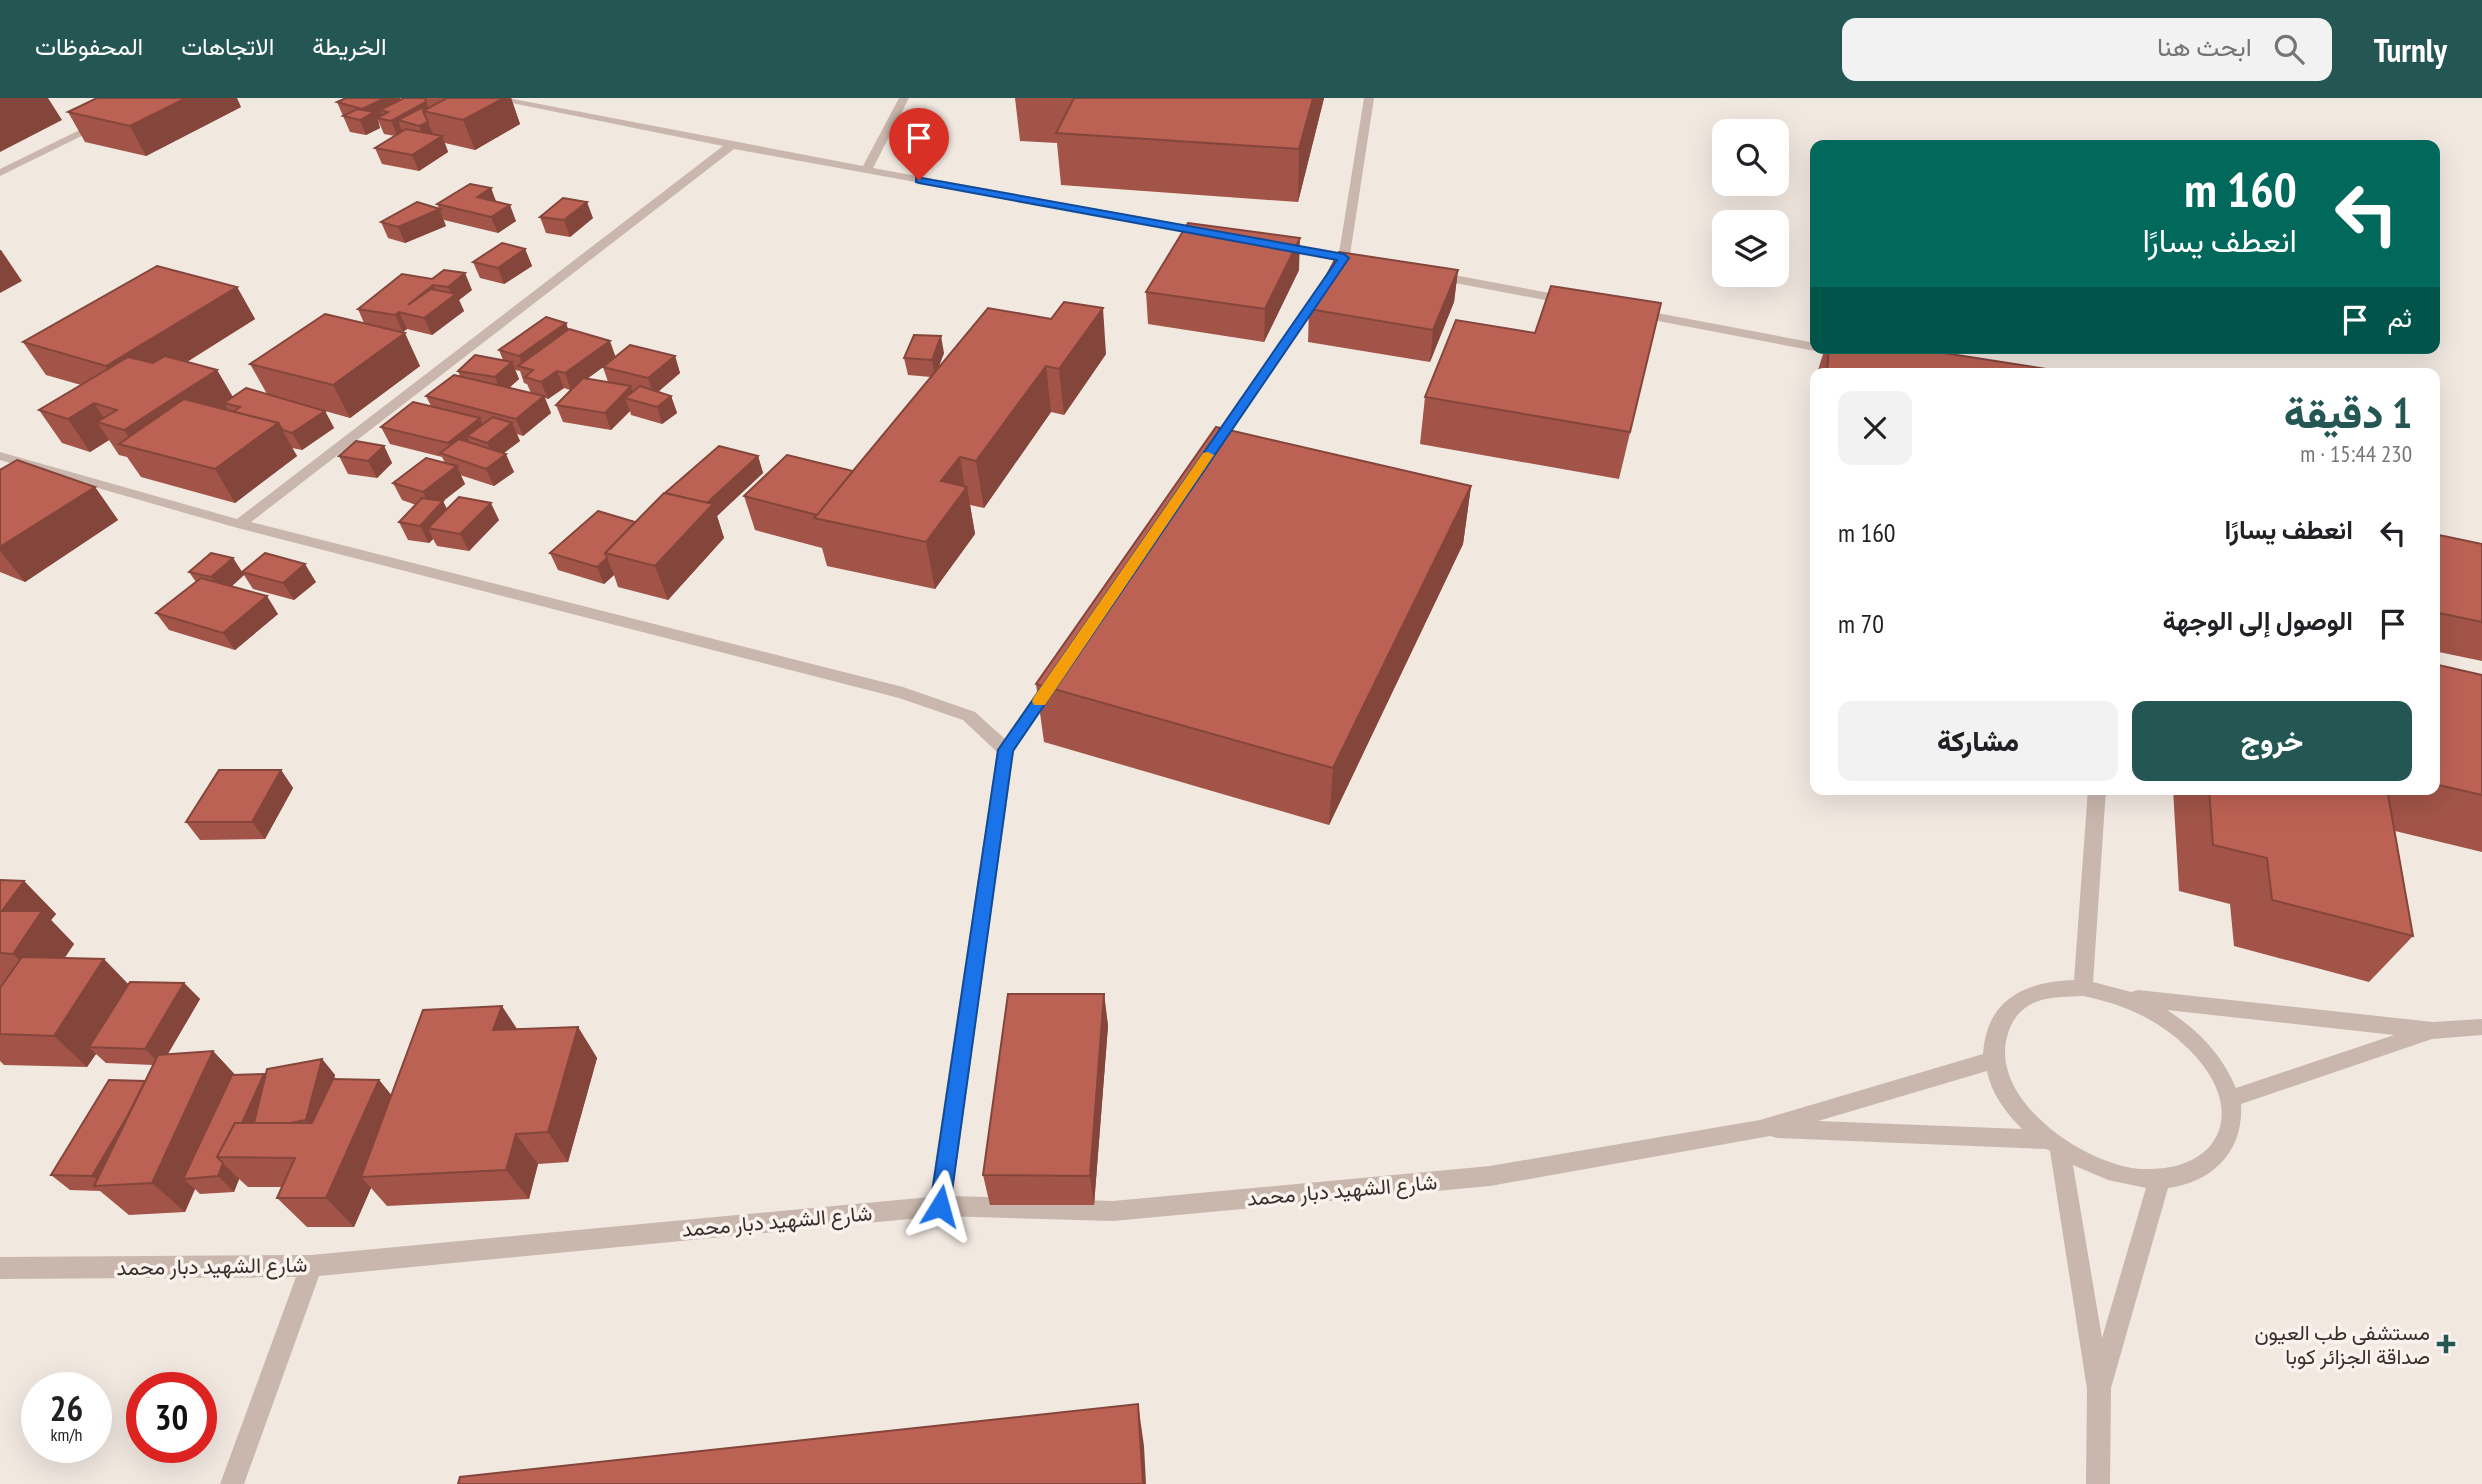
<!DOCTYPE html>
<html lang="ar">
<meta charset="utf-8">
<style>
:root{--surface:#fff;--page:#f2f2f2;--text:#202124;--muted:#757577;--accent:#245654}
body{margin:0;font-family:"PT Sans Narrow",Vazirmatn,sans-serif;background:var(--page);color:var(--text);direction:rtl;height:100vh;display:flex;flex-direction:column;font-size:26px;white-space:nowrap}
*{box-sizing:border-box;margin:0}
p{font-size:23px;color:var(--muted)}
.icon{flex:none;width:38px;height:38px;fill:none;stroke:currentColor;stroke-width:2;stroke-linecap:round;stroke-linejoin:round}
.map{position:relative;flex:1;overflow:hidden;direction:ltr}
.sheet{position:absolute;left:1810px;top:270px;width:630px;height:427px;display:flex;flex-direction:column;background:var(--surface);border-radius:14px;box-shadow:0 7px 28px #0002;direction:rtl}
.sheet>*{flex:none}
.banner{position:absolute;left:1810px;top:42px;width:630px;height:214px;border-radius:14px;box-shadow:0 7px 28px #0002;direction:rtl;background:#00695c;color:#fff;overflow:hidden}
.tools{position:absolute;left:1712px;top:21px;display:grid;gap:14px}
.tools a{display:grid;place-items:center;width:77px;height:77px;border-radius:14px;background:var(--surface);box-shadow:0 7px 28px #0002;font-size:35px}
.speed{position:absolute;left:21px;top:1274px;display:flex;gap:14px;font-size:35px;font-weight:700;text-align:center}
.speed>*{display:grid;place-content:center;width:91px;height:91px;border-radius:50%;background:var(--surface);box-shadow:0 7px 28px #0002;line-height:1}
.speed small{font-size:18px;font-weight:400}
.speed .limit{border:10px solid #d22;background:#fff;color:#111}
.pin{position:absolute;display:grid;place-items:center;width:60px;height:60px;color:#fff;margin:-72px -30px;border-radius:50% 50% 50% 0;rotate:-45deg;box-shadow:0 0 7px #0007}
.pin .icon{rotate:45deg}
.me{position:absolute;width:77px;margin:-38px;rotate:8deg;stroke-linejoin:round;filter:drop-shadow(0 0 5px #0008)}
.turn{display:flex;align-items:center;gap:24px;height:147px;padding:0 28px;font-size:32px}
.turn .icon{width:91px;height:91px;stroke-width:2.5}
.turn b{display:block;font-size:49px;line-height:60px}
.then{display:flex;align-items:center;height:66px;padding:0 28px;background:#0003;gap:14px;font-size:26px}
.round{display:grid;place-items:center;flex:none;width:74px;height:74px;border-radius:14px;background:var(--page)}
.overview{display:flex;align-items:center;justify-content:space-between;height:119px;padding:0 28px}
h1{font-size:42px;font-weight:800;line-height:52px;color:var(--accent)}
.primary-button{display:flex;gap:14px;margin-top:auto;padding:14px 28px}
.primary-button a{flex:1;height:80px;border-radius:14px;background:var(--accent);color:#fff;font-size:28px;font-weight:800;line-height:80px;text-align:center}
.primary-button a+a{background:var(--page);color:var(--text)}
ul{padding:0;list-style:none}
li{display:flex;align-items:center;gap:21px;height:91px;padding:0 28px}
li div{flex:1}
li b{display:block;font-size:26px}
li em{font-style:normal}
header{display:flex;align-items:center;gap:42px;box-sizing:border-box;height:98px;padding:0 35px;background:var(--accent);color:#fff}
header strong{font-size:33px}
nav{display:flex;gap:38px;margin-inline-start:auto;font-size:24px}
.search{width:490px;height:63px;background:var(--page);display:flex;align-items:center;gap:18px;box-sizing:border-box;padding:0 24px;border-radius:14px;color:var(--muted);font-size:26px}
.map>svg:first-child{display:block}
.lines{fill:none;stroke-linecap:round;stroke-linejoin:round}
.minor{fill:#c9b7ad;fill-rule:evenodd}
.wall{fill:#a25448;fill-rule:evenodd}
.shaded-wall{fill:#84453b}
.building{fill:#bc6254;stroke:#84453b;stroke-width:2}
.route{fill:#1a73e8;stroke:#114b97;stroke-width:2}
.slow{fill:#f59e0b}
.poi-dot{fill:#245654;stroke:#f9f2ed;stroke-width:2.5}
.labels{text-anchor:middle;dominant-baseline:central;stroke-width:7;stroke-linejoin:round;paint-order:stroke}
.near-street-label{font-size:21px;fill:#382e2b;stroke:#f9f2ed}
.near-poi-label{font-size:21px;fill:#382e2b;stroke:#f9f2ed;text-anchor:end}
</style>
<header>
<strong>Turnly</strong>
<div class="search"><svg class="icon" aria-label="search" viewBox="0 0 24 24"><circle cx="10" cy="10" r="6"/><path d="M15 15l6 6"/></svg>ابحث هنا</div>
<nav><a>الخريطة</a><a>الاتجاهات</a><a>المحفوظات</a></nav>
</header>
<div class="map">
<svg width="2482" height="1386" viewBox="0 0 2482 1386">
<rect width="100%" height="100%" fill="#f1e8e0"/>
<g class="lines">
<g class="minor">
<path d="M487,0H508L863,68L899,0H909L873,70L1206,131L1212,134L1206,137L734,51L251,424L903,589L975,614L1005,641L1045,582H1057L1059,586L1057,590L1014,653L952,1098L1113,1103L1490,1068L1760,1022L1983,956C1987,901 2024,884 2074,882L2088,691H2106L2093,884L2131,894L2138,892L2433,924L2482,921V937L2432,941L2241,1006C2244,1053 2213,1084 2168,1090L2111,1290L2110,1386H2086L2087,1291L2050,1053L2046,1051L1777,1040L1770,1038L1490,1088L1113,1123L940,1118L319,1178L244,1386H220L296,1179L0,1181V1159L311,1157L930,1099L997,654L963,622L899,600L234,429L0,362V354L237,421L723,48ZM2083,898C2128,907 2166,925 2197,960C2246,1016 2219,1073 2144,1071C2087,1069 1990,1003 2007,939C2011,923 2020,910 2036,904C2050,898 2068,899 2083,898ZM2167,912L2394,937L2236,990C2221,955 2198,932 2167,912ZM1987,973C1991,995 2006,1015 2022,1031L1818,1023ZM2073,1067L2108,1082L2146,1090L2102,1240Z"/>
<polygon points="1364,0 1374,0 1350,157 1367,163 1361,167 1347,164 1219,352 1209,352 1207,349 1337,162 1278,152 1272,148 1278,144 1339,155"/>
<polygon points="100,22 105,25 104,27 0,78 0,71"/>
<polygon points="1433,173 1571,199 1577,203 1571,207 1429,180 1429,174"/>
<polygon points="1636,211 1815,245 1815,250 1821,250 1815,253 1632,218 1630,215"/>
</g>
</g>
<g class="wall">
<polygon points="346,0 400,0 401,2 404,0 511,0 520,26 475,52 445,45 448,54 419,73 382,66 375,50 395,38 384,36 378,22 380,30 366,37 350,34 337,4"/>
<polygon points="1015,0 1324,0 1298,104 1061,87 1057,45 1020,43"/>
<polygon points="241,9 146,58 85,44 68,14"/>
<polygon points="491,90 496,104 516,123 498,135 444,122 437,106"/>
<polygon points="540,119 593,120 570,139 546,135"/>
<polygon points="381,124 446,128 405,145 388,140"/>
<polygon points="525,151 532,168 504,186 480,180 473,164"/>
<polygon points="1299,172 1264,244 1148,226 1146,194"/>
<polygon points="1458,172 1454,204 1430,264 1308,244 1309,211"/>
<polygon points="402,176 472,192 459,202 464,213 432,237 407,231 403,234 394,232 420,268 350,320 325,313 334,330 302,352 292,350 297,358 235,405 141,379 127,359 119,357 109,342 90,354 62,345 39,312 81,287 46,277 23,244 237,189 255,221 187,264 217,272 233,299 267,296 250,266 364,225 358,211"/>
<polygon points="1661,205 1619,381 1420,346 1425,299 1535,235"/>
<path d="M566,225L568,232L616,259L675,258L680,275L658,294L671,298L677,315L662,326L631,317L630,313L611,332L563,324L556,307L570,292L564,290L548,301L545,300L551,315L523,338L517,336L520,343L503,355L514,374L494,388L460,377L465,386L442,403L447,411L499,422L469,453L437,448L433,441L429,445L408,442L399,424L416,407L402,402L393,385L445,365L442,359L390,346L381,329L431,308L426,298L460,278L458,273L503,262L499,252ZM603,269L608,284L587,281ZM515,272L520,273L524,285L527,286L531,295L509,290L519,281Z"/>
<polygon points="1825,250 1912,250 2072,275 1817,275"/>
<polygon points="944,255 938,270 1106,256 1064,317 1051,314 984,410 970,407 975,436 935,491 827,468 822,450 755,432 744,398 853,373 931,279 908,277 904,260"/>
<polygon points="1815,289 1815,321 1811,321"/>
<polygon points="384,348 392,365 377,380 348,376 339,358"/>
<polygon points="758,358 763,375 717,418 724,440 668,502 618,489 614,477 604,486 558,472 550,455 635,424"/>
<polygon points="0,372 95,389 118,422 25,484 0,474"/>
<polygon points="1471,388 1463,446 1329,727 1044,644 1036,586"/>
<polygon points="2434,436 2482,446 2482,563 2434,553"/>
<polygon points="233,460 244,477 232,488 278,516 235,552 169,532 156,515 196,484 189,474"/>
<polygon points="242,474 316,484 294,502 253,491"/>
<polygon points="2434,566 2482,577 2482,754 2395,733 2413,838 2369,884 2234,848 2230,806 2179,793 2173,691 2434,691"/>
<polygon points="281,672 293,690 265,741 200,742 186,724"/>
<polygon points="0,782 24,783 56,816 51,822 74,846 64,860 129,886 184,885 200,901 168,956 213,953 235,977 266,978 322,961 335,977 334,981 379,982 391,997 517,931 578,929 597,960 568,1064 538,1066 529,1101 387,1108 371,1090 354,1129 307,1129 277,1100 282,1089 248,1089 239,1081 234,1094 200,1096 195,1091 185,1114 129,1117 100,1093 70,1092 51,1077 145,983 153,967 106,965 96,956 87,969 4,967 0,963"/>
<polygon points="1104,896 1108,928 1094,1107 990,1107 983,1077"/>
</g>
<g class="shaded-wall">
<polygon points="0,0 48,0 62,22 0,54"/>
<polygon points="186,0 237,0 241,9 146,58 130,28"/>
<polygon points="385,0 400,0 404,9 388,14 380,12 383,19 377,20 380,30 366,37 360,22 362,11"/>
<polygon points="504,0 511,0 520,26 475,52 463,22"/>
<polygon points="1313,0 1324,0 1298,104 1299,51"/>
<polygon points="426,4 430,14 423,13 398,22 403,36 398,39 391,23"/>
<polygon points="428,24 434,39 426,43 419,28"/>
<polygon points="442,38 448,54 419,73 412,57"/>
<polygon points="491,90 497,106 477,99"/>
<polygon points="587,104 593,120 570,139 564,122"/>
<polygon points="510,107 516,123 498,135 491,119"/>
<polygon points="440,111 446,128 405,145 398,129"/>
<polygon points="1300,140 1299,172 1264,244 1265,211"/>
<polygon points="525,151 532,168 504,186 498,170"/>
<polygon points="0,152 1,152 22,183 0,195"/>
<polygon points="1458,172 1454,204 1430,264 1433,232"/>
<polygon points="465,175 472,192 459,202 464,213 432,237 424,220 453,199 448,189"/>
<polygon points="433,187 440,203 408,207"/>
<polygon points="237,189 255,221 127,301 106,268"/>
<polygon points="1103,210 1106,256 1064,317 1059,271"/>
<polygon points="399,214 407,231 403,234 395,217"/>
<polygon points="566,225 572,242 524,270 519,258"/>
<polygon points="405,235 420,268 350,320 333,287"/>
<polygon points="941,238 944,255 935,279 932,262"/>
<polygon points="610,243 616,260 571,292 565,275"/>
<polygon points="675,258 680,275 654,297 648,280"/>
<polygon points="512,264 519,281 502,296 495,279"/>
<polygon points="1046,268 1051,314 984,410 976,363"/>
<polygon points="217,272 236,305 224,305 228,311 159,357 137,351 124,332"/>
<polygon points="557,273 564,290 548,301 541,284"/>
<polygon points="631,288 636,303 625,300 630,313 611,332 605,315"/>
<polygon points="544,298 551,315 523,338 516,321"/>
<polygon points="671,298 677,315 662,326 657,309"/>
<polygon points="94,305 109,327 97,324 109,342 90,354 68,321"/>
<polygon points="325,313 334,330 302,352 292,335"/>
<polygon points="480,320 487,337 467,338 472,350 455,360 448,345"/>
<polygon points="278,325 297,358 235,405 215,371"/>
<polygon points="512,325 520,343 495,362 487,345"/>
<polygon points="384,348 392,365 377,380 368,363"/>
<polygon points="506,356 514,374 494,388 486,371"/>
<polygon points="758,358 763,375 717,418 724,440 668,502 655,468 702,410"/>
<polygon points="960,359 965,391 967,389 975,436 935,491 926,444 941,383"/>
<polygon points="457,368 465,386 432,412 423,394"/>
<polygon points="1471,388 1463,446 1329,727 1333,670"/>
<polygon points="95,389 118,422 25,484 0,453 0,449"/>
<polygon points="443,403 452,421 428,430 433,441 429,445 420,428"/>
<polygon points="491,405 499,422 469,453 460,436"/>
<polygon points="233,460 244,477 223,496 211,479"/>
<polygon points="607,460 614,477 604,486 597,469"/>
<polygon points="305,466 316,484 294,502 283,485"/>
<polygon points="267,498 278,516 235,552 223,535"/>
<polygon points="281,672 293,690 265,741 252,724"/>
<polygon points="24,783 56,816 51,822 74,846 46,888 13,856 2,813"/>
<polygon points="104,861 135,893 89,949 96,956 87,969 54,938"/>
<polygon points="184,885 200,901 161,967 145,951"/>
<polygon points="1104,896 1108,928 1094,1107 1090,1078"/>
<polygon points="502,908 523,940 493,932"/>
<polygon points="578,929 597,960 568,1064 548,1034"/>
<polygon points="213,953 242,984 183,1081 195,1091 185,1114 152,1085"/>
<polygon points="322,961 335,977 321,1038 306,1022"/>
<polygon points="264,976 279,992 226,1059"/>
<polygon points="379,982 404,1012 361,1079 371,1090 354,1129 326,1100"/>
<polygon points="148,983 103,1087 92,1078"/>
<polygon points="516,1036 538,1066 529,1101 506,1072"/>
<polygon points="223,1065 239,1081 234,1094 218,1078"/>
<polygon points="1138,1306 1144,1348 1146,1386 1143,1386"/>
</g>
<g class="building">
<polygon points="97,0 186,0 130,28 68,14"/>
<polygon points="346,0 385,0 362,11 337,4"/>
<polygon points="404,0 425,0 426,4 391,23 377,20 388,14 380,12"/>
<polygon points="447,0 504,0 463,22 423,13"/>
<polygon points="1074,0 1313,0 1299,51 1056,35"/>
<polygon points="421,10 426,11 423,13 428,24 419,28 398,22"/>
<polygon points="357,11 374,14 360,22 343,18"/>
<polygon points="406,31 442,38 412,57 375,50"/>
<polygon points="470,86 491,90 477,99 510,107 491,119 437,106"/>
<polygon points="563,100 587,104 564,122 540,119"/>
<polygon points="417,104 440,111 398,129 381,124"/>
<polygon points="1188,125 1300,140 1265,211 1146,194"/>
<polygon points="502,145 525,151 498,170 473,164"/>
<polygon points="1339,154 1458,172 1433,232 1309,211"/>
<polygon points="157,168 237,189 106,268 23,244"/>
<polygon points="444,172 465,175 448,189 433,187 408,207 431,191 456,196 424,220 399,214 395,217 358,211 402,176 432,181"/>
<polygon points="1551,188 1661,205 1630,334 1425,299 1456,222 1535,235"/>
<polygon points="1064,204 1103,210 1059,271 1046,268 976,363 960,359 941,383 967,389 926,444 814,420 988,210 1051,221"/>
<polygon points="325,216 405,235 333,287 250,266"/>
<polygon points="546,219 566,225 519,258 499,252"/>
<polygon points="569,231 610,243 565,275 557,273 541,284 525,279 533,272 518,268"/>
<polygon points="914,237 941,238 932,262 904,260"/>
<polygon points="630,247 675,258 648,280 603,269"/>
<polygon points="1829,250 1912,250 2072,275 1828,275 1827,274"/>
<polygon points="475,257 512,264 495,279 458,273"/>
<polygon points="165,258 217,272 124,332 97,324 117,312 94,305 68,321 39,312 128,259 153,265"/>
<polygon points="454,277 544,298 516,321 426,298"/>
<polygon points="583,280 631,288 605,315 556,307"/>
<polygon points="640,288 671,298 657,309 625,300"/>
<polygon points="246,290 325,313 292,335 283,332 278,325 233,314 240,309 224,305"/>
<polygon points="184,301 278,325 215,371 119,346"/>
<polygon points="413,304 480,320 448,345 381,329"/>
<polygon points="493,319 512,325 487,345 467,338"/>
<polygon points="1216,329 1471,388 1333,670 1036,586"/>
<polygon points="459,341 506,356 486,371 440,355"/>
<polygon points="356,343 384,348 368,363 339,358"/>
<polygon points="719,348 758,358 707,405 665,395"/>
<polygon points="787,357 853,373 817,417 744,398"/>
<polygon points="426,360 457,368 423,394 393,385"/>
<polygon points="17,362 95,389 0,449 0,372"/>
<polygon points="664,395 713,406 655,468 605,455"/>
<polygon points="459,399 491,405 460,436 428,430"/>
<polygon points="422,400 443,403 420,428 399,424"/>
<polygon points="598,413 635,424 605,455 607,460 597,469 550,455"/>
<polygon points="2434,436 2482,446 2482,524 2434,514"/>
<polygon points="211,455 233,460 211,479 189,474"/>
<polygon points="265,455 305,466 283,485 242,474"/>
<polygon points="201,480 267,498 223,535 156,515"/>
<polygon points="2434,566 2482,577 2482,697 2434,686"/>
<polygon points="219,672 281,672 252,724 186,724"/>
<polygon points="2209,691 2387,691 2413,838 2272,802 2267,760 2213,747"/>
<polygon points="0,782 24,783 2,813 42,813 13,856 0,855"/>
<polygon points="22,859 104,861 54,938 0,936 0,890"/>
<polygon points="130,884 184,885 145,951 89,949"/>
<polygon points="1008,896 1104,896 1090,1078 983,1077"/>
<polygon points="502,908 493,932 578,929 548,1034 516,1036 506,1072 361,1079 423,912"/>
<polygon points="213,953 152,1085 94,1088 158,957"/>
<polygon points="322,961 306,1022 290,1025 254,1025 267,971"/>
<polygon points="264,976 242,1025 235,1025 217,1059 223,1065 218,1078 183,1081 232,977"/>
<polygon points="333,981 379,982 326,1100 277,1100 295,1060 217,1059 235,1025 312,1025"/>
<polygon points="109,982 145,983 127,1019 92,1078 51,1077"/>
<polygon points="1138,1306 1143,1386 458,1386 460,1379"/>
</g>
<polygon class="route" points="916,79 1344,156 1349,160 1013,653 950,1108 947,1115 940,1118 933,1115 930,1108 998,652 1337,162 919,85 916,84"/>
<polygon class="slow" points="1208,354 1214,357 1045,607 1034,607 1032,603 1034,599 1203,355"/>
<path class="poi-dot" d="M2442.5 1235.5h7v7h7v7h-7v7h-7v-7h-7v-7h7z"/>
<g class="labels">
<g class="near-street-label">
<text transform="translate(1342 1092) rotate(-5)">شارع الشهيد دبار محمد</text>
<text transform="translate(777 1123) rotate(-5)">شارع الشهيد دبار محمد</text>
<text transform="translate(212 1168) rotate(-1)">شارع الشهيد دبار محمد</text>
</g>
<g class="near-poi-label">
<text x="2430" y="1234">مستشفى طب العيون<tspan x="2430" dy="24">صداقة الجزائر كوبا</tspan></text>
</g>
</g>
</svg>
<div class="tools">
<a><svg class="icon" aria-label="search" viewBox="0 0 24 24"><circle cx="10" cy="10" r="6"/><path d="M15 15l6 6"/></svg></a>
<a><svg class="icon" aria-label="layers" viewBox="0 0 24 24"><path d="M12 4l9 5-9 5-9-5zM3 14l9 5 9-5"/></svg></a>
</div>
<div class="speed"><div>26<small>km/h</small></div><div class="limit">30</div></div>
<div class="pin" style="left:919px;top:82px;background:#d93025"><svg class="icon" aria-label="arrive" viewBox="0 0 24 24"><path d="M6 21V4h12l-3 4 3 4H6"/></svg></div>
<svg class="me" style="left:940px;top:1108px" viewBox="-20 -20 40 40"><path d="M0-17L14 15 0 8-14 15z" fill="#1a73e8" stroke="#fff" stroke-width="4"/></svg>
<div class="banner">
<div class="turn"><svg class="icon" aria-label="left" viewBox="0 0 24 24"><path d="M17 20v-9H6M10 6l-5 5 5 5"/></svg><div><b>160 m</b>انعطف يسارًا</div></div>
<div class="then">ثم<svg class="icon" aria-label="arrive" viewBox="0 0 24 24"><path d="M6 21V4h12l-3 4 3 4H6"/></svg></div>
</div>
<section class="sheet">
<div class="overview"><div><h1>1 دقيقة</h1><p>230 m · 15:44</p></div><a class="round"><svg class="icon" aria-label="close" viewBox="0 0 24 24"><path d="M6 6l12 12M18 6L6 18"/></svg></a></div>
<ul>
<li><svg class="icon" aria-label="left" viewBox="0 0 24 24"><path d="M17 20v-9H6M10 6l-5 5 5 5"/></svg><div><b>انعطف يسارًا</b></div><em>160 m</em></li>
<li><svg class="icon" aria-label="arrive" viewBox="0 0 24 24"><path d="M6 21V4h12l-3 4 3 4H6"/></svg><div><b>الوصول إلى الوجهة</b></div><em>70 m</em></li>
</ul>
<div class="primary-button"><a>خروج</a><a>مشاركة</a></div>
</section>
</div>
